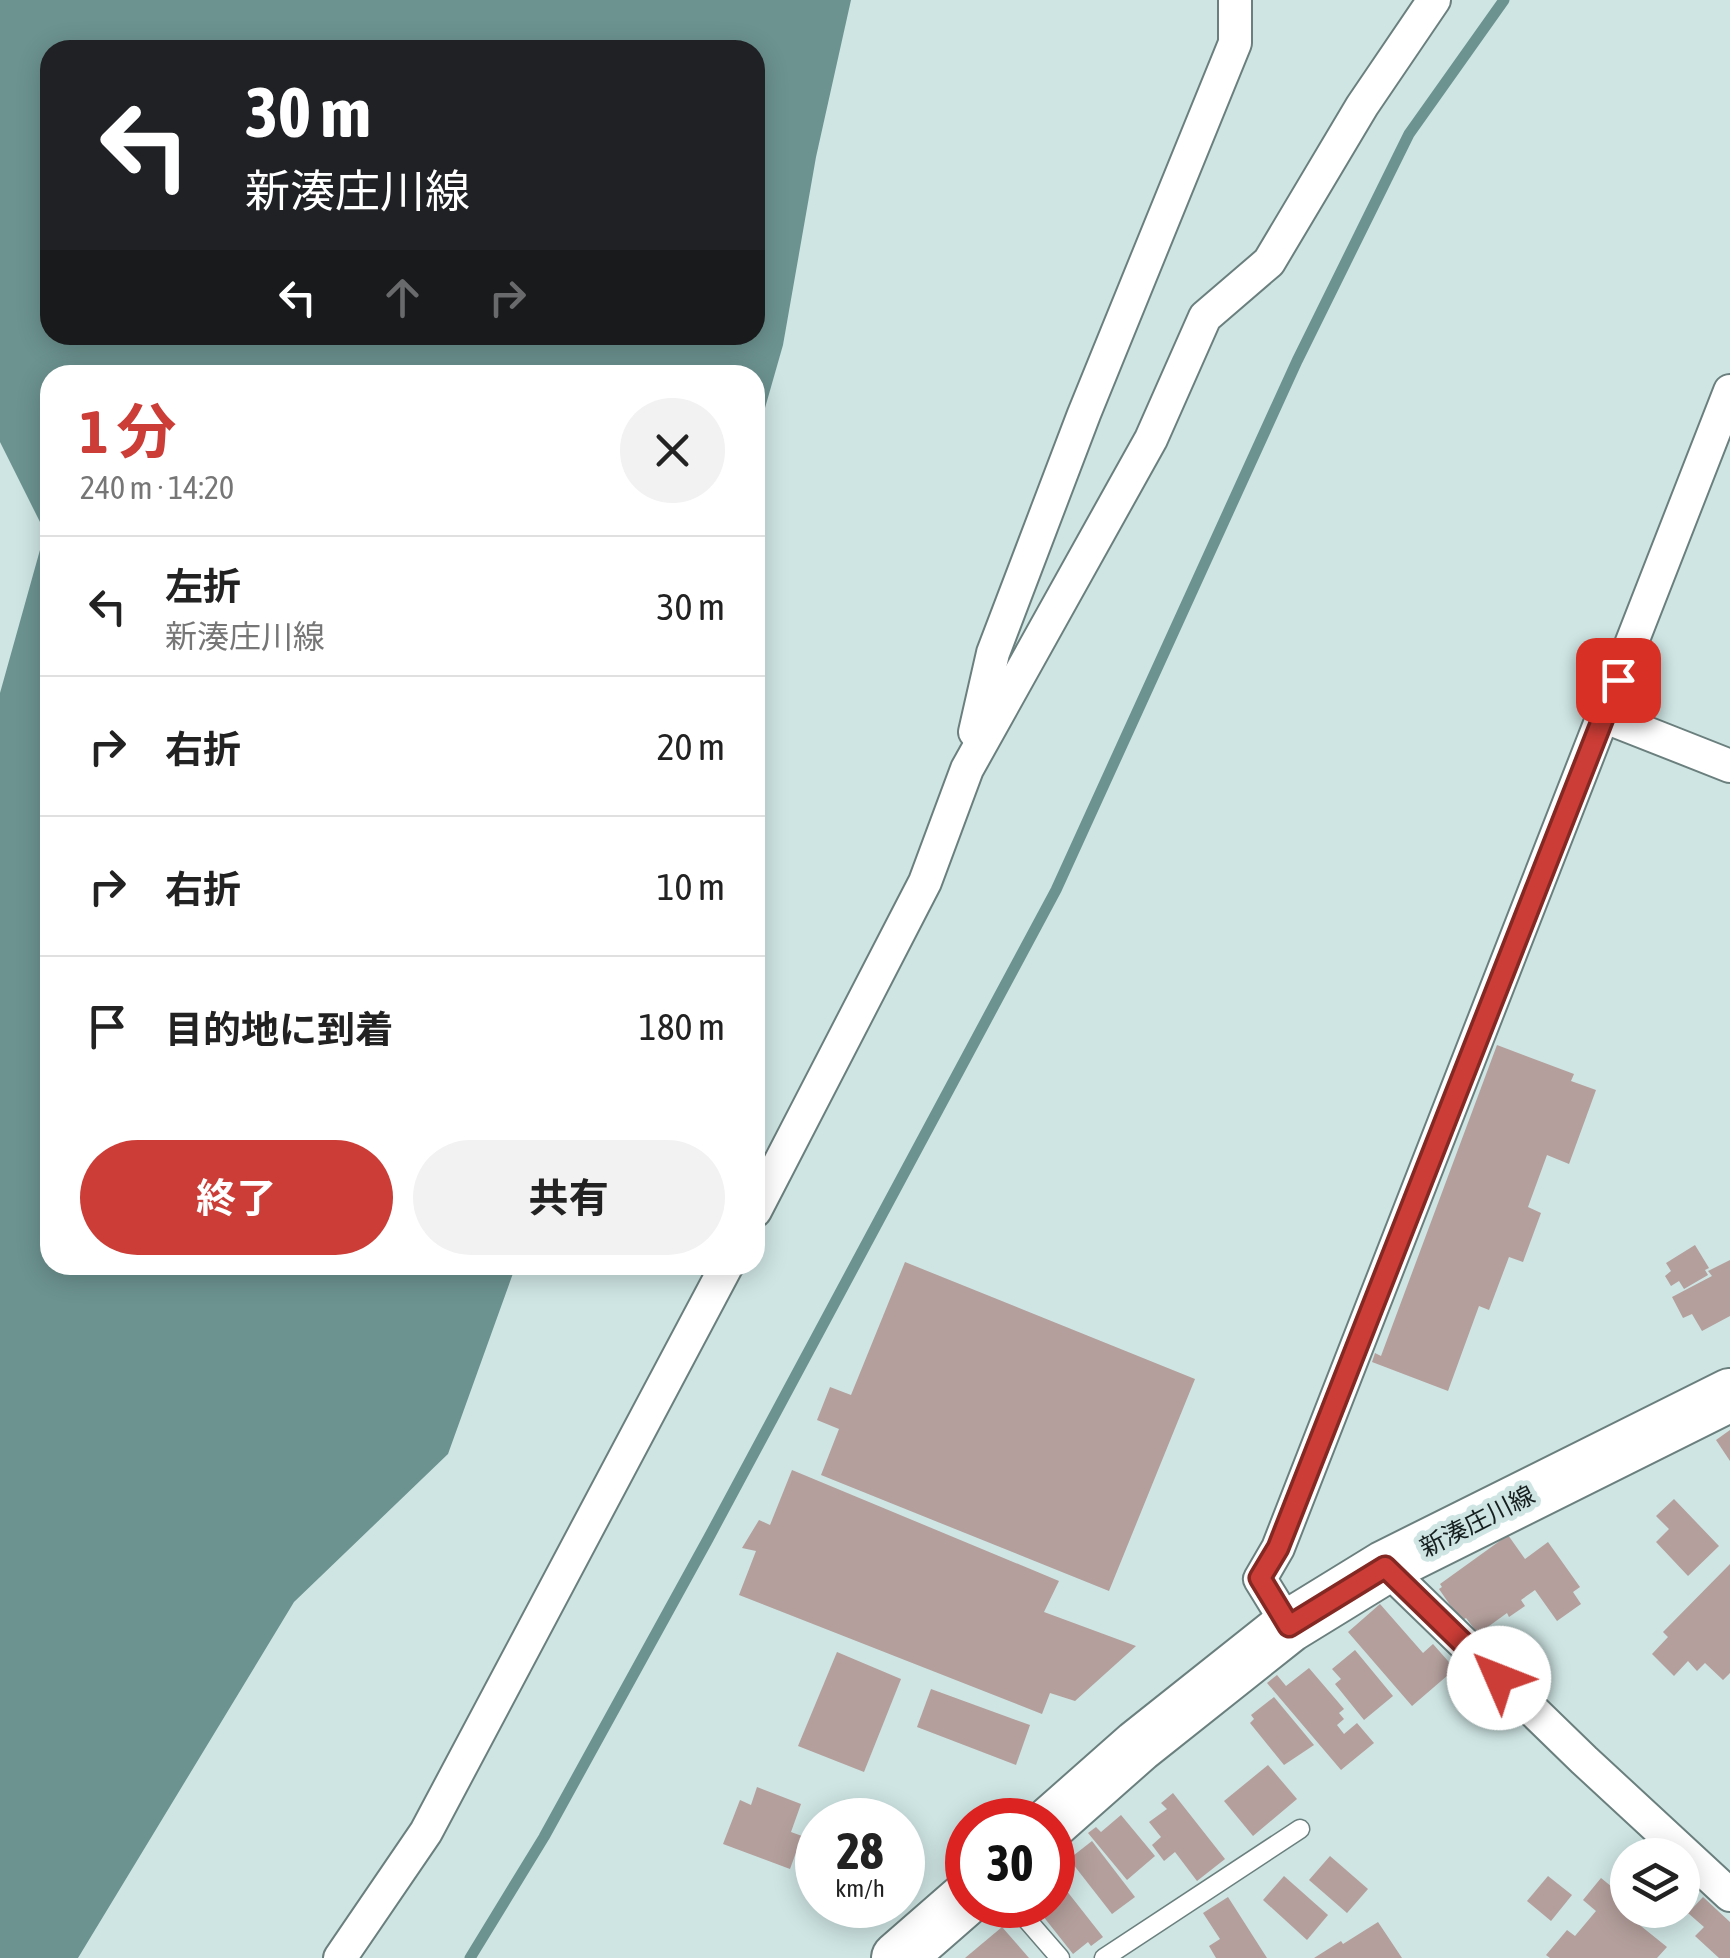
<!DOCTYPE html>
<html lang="ja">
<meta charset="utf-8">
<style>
:root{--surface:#fff;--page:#f2f2f2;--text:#222;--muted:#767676;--line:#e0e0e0;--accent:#cb3d36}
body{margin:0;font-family:"Asap Condensed","Noto Sans JP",sans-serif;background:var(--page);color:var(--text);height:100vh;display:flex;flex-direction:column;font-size:38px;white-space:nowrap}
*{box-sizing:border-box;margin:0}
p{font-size:32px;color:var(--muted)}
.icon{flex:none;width:55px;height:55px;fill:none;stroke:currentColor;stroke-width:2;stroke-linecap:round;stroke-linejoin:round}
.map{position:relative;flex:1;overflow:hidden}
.drawer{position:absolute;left:40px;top:365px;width:725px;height:910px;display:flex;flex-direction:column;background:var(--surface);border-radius:30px;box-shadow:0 5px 25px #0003}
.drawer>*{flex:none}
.guide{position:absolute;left:40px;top:40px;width:725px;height:305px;border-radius:30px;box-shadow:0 5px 25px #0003;background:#202124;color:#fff;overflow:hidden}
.fabs{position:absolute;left:1610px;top:1838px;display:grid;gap:20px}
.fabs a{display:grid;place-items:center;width:90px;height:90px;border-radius:50%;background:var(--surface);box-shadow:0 5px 25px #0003;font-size:50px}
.speed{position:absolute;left:795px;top:1798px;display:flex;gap:20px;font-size:50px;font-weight:700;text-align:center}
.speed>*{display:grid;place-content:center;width:130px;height:130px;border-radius:50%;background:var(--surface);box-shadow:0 5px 25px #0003;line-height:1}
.speed small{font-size:25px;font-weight:400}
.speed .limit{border:15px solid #d22;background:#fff;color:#111}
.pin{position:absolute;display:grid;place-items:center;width:85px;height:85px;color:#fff;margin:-42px;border-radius:20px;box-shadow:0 5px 15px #0006}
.me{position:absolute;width:110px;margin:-55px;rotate:314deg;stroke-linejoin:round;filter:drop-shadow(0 0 8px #0008)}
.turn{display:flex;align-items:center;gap:35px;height:210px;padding:0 40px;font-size:45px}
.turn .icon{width:130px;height:130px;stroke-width:2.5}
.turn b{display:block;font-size:70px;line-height:85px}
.lanes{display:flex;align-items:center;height:95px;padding:0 40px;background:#0003;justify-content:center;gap:50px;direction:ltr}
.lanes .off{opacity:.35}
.round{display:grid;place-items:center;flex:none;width:105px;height:105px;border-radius:52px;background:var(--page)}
.headline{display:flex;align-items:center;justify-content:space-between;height:170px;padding:0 40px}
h1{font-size:60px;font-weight:700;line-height:75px;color:var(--accent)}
.button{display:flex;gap:20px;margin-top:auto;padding:20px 40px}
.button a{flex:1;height:115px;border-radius:60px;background:var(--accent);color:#fff;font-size:40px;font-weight:700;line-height:115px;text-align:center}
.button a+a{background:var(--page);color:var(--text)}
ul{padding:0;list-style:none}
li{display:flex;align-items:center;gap:30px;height:140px;padding:0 40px;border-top:2px solid var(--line)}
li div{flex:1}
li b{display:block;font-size:38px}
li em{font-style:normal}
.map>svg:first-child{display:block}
.water{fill:#6c9390;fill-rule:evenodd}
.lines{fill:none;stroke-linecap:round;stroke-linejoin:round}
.stream{stroke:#6c9390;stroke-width:11}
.building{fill:#b49f9c}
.service-casing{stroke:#6b807e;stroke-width:21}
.minor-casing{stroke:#6b807e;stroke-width:36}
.primary-casing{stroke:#6b807e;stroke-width:56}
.service{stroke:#fff;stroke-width:18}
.minor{stroke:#fff;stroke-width:32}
.primary{stroke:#fff;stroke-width:52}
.route-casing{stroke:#842823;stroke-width:25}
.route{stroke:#cb3d36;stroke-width:18}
.labels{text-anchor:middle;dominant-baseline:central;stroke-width:10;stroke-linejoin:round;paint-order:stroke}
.street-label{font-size:25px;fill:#161f1e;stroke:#cee5e3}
</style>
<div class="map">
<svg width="1730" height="1958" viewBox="0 0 1730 1958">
<rect width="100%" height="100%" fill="#cee5e3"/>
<path class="water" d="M0,0H851L816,157L783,345L755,443V375H50V1265H516L448,1454L294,1602L78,1958H0V693L45,532L0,442ZM50,50H755V335H50Z"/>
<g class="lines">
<polyline class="stream" points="470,1958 544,1837 708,1539 1056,890 1297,361 1409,134 1504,0"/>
</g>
<g class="building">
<polygon points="1497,1045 1574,1074 1571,1081 1596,1090 1569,1164 1547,1155 1528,1207 1541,1213 1523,1262 1509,1257 1489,1310 1479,1306 1448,1391 1372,1362 1375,1353 1381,1356"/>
<polygon points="1695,1245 1709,1268 1705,1270 1708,1275 1684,1289 1679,1281 1671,1286 1665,1276 1671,1271 1666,1263"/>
<polygon points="1730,1260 1730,1316 1702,1331 1692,1314 1683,1318 1672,1297 1712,1276 1708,1271"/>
<polygon points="905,1262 1195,1379 1109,1591 821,1475 839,1429 817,1420 830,1387 851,1395"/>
<polygon points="1730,1430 1730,1461 1716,1440"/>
<polygon points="792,1470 1059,1581 1044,1612 1136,1646 1075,1701 1050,1693 1042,1714 739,1595 756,1551 742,1548 759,1520 770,1525"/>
<polygon points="1674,1499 1719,1546 1688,1576 1656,1542 1669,1529 1656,1516"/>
<polygon points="1508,1535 1525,1559 1548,1542 1580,1587 1573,1592 1581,1604 1557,1621 1535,1590 1521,1600 1525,1606 1509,1617 1507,1613 1478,1634 1466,1618 1461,1621 1439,1589 1442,1587 1440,1584"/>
<polygon points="1730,1564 1730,1673 1723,1680 1705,1663 1697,1671 1688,1661 1674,1676 1652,1654 1668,1637 1663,1632"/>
<polygon points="1380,1604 1423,1653 1433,1644 1455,1669 1412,1706 1348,1632"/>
<polygon points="1355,1650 1393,1696 1364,1720 1335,1684 1341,1679 1332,1669"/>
<polygon points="837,1652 901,1679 864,1772 798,1746"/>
<polygon points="1309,1668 1344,1709 1339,1713 1344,1719 1337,1725 1344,1734 1357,1723 1374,1743 1341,1770 1267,1683 1277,1675 1286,1686"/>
<polygon points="931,1689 1030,1725 1016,1765 917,1727"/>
<polygon points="1274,1697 1314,1745 1284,1765 1250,1723 1254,1719 1251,1715"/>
<polygon points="1268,1765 1297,1799 1253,1836 1224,1801"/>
<polygon points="757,1787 801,1804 791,1832 802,1836 790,1869 723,1844 740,1800 751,1805"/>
<polygon points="1173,1793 1225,1859 1197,1881 1175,1852 1164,1861 1152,1845 1161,1837 1149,1822 1167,1809 1161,1803"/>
<polygon points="1121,1815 1155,1856 1127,1880 1088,1833 1096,1827 1101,1832"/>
<polygon points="1092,1841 1135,1897 1112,1914 1069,1859"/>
<polygon points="1330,1856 1368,1889 1347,1913 1309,1880"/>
<polygon points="1284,1876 1328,1915 1307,1940 1263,1900"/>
<polygon points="1548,1876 1572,1895 1551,1921 1527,1901"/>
<polygon points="1601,1878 1628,1900 1621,1910 1667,1947 1657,1958 1550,1958 1546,1955 1567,1930 1575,1936 1596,1911 1583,1900"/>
<polygon points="1066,1890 1103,1937 1091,1946 1088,1942 1073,1954 1039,1911 1046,1905 1052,1905 1052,1900"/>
<polygon points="1228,1897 1267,1958 1216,1958 1209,1946 1220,1939 1203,1913"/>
<polygon points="1703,1897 1730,1922 1730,1958 1719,1958 1695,1936 1704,1927 1688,1913"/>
<polygon points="1378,1922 1402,1958 1314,1958 1341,1941 1343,1944"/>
<polygon points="1002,1927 1029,1958 965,1958"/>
</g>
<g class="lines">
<g class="service-casing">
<g id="service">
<polyline points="1014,1905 1060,1958"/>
<polyline points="1104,1958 1300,1829"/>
</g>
</g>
<g class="minor-casing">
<g id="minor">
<polyline points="1603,716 1730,766"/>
<polyline points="975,732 993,653 1084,414 1235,43 1235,0"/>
<polyline points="755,1211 925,882 967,769 1151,439 1205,317 1269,262 1362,106 1434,0"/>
<polyline points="1385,1567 1584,1760 1730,1895"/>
<polyline points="1289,1626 1260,1579 1278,1548 1730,391"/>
<polyline points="340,1958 426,1832 727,1265"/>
</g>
</g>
<g class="primary-casing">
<g id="primary">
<polyline points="1052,1822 1138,1746 1289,1626 1385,1567 1730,1395"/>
<polyline points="898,1958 968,1897"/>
</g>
</g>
<use href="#service" class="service"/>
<use href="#minor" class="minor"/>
<use href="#primary" class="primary"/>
</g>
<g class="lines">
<g class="route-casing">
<polyline id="route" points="1499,1678 1385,1567 1289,1626 1260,1578 1278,1548 1618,680"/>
</g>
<use href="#route" class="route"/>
</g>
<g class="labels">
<g class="street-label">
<text transform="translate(1477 1521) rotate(-27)">新湊庄川線</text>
</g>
</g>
</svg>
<div class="fabs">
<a><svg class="icon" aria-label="layers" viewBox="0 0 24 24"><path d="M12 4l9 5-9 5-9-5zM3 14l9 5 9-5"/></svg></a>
</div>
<div class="speed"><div>28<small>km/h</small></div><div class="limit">30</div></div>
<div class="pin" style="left:1618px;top:680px;background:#d93025"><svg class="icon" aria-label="arrive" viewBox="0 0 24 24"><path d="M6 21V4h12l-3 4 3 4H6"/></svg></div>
<svg class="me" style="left:1499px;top:1678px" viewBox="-20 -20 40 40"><circle r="19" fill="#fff"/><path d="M0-13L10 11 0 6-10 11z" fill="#cb3d36"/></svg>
<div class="guide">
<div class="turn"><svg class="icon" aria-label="left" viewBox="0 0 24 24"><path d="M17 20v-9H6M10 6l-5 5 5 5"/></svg><div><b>30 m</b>新湊庄川線</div></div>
<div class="lanes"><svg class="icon" aria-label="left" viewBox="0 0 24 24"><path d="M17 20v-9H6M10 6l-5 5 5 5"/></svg><svg class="icon off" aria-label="ahead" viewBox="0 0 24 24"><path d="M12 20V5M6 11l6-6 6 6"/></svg><svg class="icon off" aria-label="right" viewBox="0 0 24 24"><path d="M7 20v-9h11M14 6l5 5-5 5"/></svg></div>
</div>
<section class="drawer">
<div class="headline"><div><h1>1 分</h1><p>240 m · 14:20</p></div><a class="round"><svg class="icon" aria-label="close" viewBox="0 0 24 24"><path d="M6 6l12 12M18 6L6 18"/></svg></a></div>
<ul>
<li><svg class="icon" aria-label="left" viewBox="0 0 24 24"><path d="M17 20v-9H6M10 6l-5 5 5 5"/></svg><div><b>左折</b><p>新湊庄川線</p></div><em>30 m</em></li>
<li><svg class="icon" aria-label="right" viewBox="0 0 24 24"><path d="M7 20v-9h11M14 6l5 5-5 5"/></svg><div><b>右折</b></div><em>20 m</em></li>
<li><svg class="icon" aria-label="right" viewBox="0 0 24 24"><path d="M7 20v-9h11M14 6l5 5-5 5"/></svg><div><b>右折</b></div><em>10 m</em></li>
<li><svg class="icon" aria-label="arrive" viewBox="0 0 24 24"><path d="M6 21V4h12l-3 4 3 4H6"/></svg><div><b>目的地に到着</b></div><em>180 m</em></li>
</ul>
<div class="button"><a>終了</a><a>共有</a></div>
</section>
</div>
